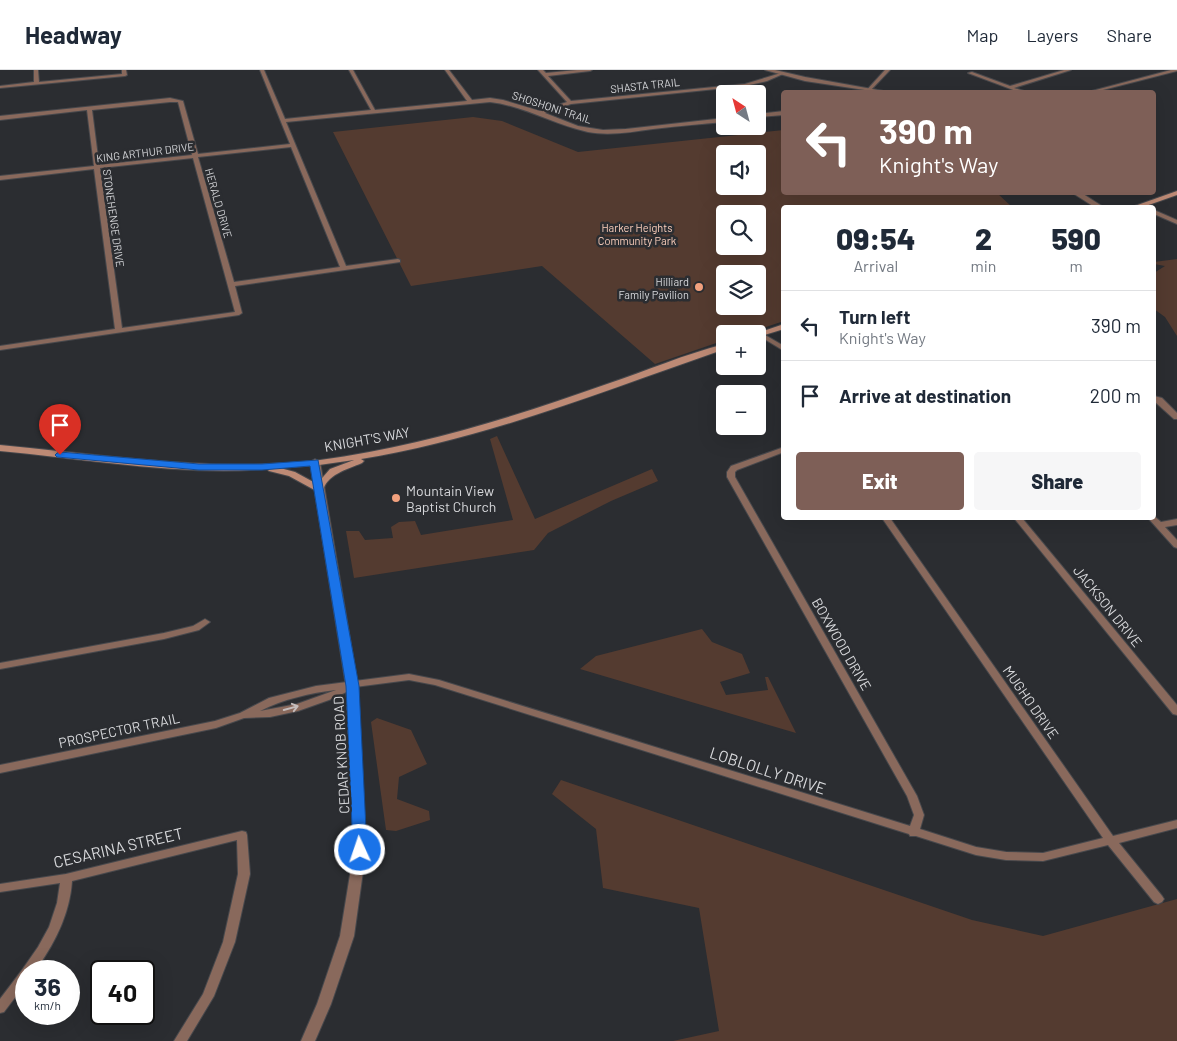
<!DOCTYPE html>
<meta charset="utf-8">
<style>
:root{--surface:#fff;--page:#f6f6f7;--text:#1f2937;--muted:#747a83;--line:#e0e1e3;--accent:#7e5f57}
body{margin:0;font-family:Barlow,sans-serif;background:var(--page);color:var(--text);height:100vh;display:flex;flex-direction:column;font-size:19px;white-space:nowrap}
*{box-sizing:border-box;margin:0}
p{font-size:16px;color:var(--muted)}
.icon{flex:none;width:28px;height:28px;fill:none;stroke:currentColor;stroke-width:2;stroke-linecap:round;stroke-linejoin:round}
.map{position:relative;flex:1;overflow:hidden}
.side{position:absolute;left:781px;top:135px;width:375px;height:315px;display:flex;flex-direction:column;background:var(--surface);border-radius:5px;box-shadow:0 5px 20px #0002}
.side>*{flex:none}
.banner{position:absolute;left:781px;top:20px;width:375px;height:105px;border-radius:5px;box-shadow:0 5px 20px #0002;background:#7e5f57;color:#fff;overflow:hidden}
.needle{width:32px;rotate:324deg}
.tools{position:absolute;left:716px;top:15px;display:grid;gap:10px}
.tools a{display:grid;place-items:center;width:50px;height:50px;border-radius:5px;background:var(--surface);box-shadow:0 5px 20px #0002;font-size:25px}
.speed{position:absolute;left:15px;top:890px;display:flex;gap:10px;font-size:25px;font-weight:700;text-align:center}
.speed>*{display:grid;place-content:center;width:65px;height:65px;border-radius:50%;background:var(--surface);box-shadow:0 5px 20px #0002;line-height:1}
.speed small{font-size:12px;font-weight:400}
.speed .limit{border:2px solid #111;border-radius:8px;background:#fff;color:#111}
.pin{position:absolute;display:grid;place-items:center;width:42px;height:42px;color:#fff;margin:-51px -21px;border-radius:50% 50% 50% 0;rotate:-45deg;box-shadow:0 0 5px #0007}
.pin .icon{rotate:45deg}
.me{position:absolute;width:55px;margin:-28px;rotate:357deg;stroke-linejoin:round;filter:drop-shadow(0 0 4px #0008)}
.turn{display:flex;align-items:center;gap:18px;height:105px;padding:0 15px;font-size:22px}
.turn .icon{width:65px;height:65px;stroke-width:2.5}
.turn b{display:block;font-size:35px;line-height:42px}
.eta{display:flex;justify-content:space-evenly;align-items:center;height:85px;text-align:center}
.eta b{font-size:30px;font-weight:800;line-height:35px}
.primary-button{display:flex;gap:10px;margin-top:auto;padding:10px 15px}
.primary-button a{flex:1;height:58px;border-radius:5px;background:var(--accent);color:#fff;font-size:20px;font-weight:800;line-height:58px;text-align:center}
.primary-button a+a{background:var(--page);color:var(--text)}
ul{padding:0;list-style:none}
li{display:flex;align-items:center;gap:15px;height:70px;padding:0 15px;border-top:1px solid var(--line)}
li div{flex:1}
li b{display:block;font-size:19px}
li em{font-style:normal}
header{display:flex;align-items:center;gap:30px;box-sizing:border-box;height:70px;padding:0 25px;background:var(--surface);border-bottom:1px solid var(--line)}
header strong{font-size:24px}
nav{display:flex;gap:28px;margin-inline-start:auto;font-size:18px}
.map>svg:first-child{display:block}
.green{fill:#543b30;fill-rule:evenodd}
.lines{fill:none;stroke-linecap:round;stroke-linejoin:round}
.minor-casing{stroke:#47484c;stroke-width:2}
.tertiary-casing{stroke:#47484c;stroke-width:2}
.secondary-casing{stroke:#47484c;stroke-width:2}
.minor{fill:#89695c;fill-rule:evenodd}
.tertiary{fill:#89695c;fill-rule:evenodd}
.secondary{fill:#bd8a75;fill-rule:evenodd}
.oneway{stroke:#c4bcbb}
.route{fill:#1a73e8;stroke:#114b97}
.poi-dot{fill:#f2a17e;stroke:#2b2d31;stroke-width:2}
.labels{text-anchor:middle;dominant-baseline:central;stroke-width:5;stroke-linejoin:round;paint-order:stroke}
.far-street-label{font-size:11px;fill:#d7d8db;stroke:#2b2d31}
.far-park-label{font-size:11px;fill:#fdd0bd;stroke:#2b2d31}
.far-poi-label{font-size:11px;fill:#d7d8db;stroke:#2b2d31;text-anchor:end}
.street-label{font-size:14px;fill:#d7d8db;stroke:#2b2d31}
.poi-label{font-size:14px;fill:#d7d8db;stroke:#2b2d31;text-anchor:start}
.near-street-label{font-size:16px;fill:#d7d8db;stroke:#2b2d31}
</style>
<header>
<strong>Headway</strong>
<nav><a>Map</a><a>Layers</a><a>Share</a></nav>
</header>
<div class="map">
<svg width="1177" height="971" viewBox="0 0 1177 971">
<rect width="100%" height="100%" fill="#2b2d31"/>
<g class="green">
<path d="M473,47L502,51L578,82L784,60V122L997,123L1012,137L784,138V251L745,264H725V270L655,294L542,196L411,216L333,62ZM725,84H758V116H725ZM725,144H758V176H725ZM725,204H758V236H725Z"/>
<polygon points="1177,189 1177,266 1165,247 1154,239 1154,203 1165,196 1154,194 1154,192"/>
<polygon points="497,366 535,449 652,399 658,411 611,431 548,463 534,480 354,508 346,461 359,461 365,470 393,468 391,457 399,452 415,451 421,465 513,450 490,369"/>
<polygon points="702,559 712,572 742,584 750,603 720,612 726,625 768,620 765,607 768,607 796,663 580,599 596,586"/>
<polygon points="377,648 411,660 427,694 399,707 397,729 429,741 430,750 396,761 386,760 371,652"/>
<polygon points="561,710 972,850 1043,866 1177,829 1177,971 673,971 719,961 699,838 603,818 596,759 552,724"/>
</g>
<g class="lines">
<g class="minor-casing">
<g id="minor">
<polygon points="34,0 38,0 39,12 122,4 122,0 126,0 127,5 125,6 0,18 0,16 34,12"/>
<path d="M260,0H264L285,49L371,40L349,0H353L375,40L467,31L445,0H449L472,30L490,28L503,30L540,41L567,32L538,0H543L546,3L577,0H592L590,1L548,6L571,31L745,14L781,3L783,4L767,11L745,16L571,34L545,43L578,56L603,60L626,59L725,48V52C701,54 677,56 653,59C632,62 609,66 588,62C554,55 525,36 490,32L286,52L346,196L398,189L400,190V192L235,216L242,243L239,245L0,280V276L115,259L94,99L0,110V106L94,96L87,40L0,50V46L170,28L183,31L198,84L290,74ZM170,32H178L192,85L99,95L92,40ZM291,77L340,197L234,212L198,87ZM193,88L235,242L122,258L100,98Z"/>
<polygon points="885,0 890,0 869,22 865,22"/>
<polygon points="1064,0 1071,0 1014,18 1024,21 1024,22 1019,22 968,3 972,2 1010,16"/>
<polygon points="1171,0 1177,0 1177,1 1095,22 1088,22"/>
<polygon points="784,41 784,45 758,47 758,44"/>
<polygon points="1154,140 1177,150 1177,154 1154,144"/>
<polygon points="760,262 784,276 784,281 758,265 758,263"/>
<polygon points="1154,326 1162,328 1177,343 1177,349 1174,349 1154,331"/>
<path d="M784,377V382L737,400L735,402V407L917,726L924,745L920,759L976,777L1006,782L1043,783L1103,768L882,448H890L1113,766L1177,750V758L1119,773L1162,826L1164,829L1162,832L1158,834L1154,832L1108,775L1043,791L1006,790L976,785L916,766H910L909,764L435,615L409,610L355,617L353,619L329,630L298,641L270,647L244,648L216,658L0,703V695L215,651L240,643L269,628L316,616L409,604L439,610L910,756L914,745L907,726L727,407V402L731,396ZM336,620L297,634L260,641C284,629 310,623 336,620Z"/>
<polygon points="1154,446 1161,452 1177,449 1177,455 1165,457 1177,470 1177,478 1174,477 1148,448 1154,448"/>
<polygon points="1014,448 1022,448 1177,635 1177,645 1173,644"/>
<polygon points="205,549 210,552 199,560 164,569 0,599 0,593 164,563 193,556"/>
<path d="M242,761L246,762L247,765L250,804L235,872L214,926L187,971H174L203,924L223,872L238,804L237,770L72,811C70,844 54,875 35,901H26V913L4,942L0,943V929L22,900L38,877L49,857L57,833L60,813L0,822V814L66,804Z"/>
</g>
</g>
<g class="tertiary-casing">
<g id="tertiary">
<polygon points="765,0 775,0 805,7 889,22 878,22 805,11"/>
<polygon points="1071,122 1080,122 1105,138 1096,138"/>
<polygon points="315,389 320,392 358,616 366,780 354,866 331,934 315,971 301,971 317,934 340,866 354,780 346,616 310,392"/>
</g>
</g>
<g class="secondary-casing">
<g id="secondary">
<polygon points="1177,121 1177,125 1140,138 1129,138"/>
<polygon points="784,254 784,259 758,267 758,264 755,264"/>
<path d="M725,274V279C606,320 486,369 361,389L364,391L362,393C348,399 325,405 323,422L320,423L289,406L269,401L267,399C179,406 88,389 0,381V375C106,385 213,403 320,390C418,377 514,347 607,314C646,301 685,284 725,274ZM354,390L330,399L317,414L295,402L280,398L319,395Z"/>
</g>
</g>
<use href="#minor" class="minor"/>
<use href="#tertiary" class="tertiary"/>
<use href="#secondary" class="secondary"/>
</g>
<defs><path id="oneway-shaft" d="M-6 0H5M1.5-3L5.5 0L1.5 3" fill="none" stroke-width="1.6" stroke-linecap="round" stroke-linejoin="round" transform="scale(1.25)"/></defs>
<use class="oneway" href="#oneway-shaft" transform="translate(291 638) rotate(-15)"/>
<polygon class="route" points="60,382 199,394 262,394 318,390 359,616 367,780 365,784 360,786 355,784 353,780 346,616 310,396 262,400 199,400 57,387 55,385 57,383"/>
<g class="poi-dot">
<circle cx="699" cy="217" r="5"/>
<circle cx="396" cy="428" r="5"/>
</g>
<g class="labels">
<g class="far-street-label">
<text transform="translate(645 15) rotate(-6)">SHASTA TRAIL</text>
<text transform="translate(552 37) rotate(18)">SHOSHONI TRAIL</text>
<text transform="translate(145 82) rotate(-7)">KING ARTHUR DRIVE</text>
<text transform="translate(219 133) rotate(74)">HERALD DRIVE</text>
<text transform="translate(114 148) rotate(82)">STONEHENGE DRIVE</text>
</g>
<g class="far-park-label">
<text x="637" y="157">Harker Heights<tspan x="637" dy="13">Community Park</tspan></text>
</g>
<g class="far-poi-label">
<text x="689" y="211">Hilliard<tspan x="689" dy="13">Family Pavilion</tspan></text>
</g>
<g class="street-label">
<text transform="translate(367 369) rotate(-10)">KNIGHT'S WAY</text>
<text transform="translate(1108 536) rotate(51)">JACKSON DRIVE</text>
<text transform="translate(842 574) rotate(60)">BOXWOOD DRIVE</text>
<text transform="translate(1031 632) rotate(55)">MUGHO DRIVE</text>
<text transform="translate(119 660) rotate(-12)">PROSPECTOR TRAIL</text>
<text transform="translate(341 685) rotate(-93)">CEDAR KNOB ROAD</text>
</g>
<g class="poi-label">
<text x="406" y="420">Mountain View<tspan x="406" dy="16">Baptist Church</tspan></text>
</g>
<g class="near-street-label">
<text transform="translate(768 700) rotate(18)">LOBLOLLY DRIVE</text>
<text transform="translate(118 777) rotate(-13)">CESARINA STREET</text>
</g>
</g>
</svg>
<div class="tools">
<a><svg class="needle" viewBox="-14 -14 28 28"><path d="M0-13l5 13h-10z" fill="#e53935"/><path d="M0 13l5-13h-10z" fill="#747a83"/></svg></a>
<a><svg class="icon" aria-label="sound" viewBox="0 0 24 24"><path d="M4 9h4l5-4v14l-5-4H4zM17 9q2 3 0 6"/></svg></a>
<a><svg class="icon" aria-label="search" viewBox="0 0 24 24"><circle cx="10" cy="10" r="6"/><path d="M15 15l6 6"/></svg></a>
<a><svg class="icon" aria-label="layers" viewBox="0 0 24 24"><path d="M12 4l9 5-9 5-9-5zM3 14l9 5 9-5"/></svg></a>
<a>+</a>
<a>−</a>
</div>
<div class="speed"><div>36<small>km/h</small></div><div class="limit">40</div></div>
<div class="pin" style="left:60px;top:385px;background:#d93025"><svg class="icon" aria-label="arrive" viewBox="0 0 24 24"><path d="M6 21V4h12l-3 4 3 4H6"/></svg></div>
<svg class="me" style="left:360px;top:780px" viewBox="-20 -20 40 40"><circle r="17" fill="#1a73e8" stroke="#fff" stroke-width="3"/><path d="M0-11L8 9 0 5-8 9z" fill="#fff"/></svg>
<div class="banner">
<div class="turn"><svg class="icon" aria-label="left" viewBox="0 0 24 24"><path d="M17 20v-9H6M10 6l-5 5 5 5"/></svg><div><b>390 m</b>Knight's Way</div></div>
</div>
<section class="side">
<div class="eta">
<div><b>09:54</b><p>Arrival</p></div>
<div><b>2</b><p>min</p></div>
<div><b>590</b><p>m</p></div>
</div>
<ul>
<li><svg class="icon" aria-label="left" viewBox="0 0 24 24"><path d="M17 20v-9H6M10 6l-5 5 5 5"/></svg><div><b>Turn left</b><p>Knight's Way</p></div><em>390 m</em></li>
<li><svg class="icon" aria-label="arrive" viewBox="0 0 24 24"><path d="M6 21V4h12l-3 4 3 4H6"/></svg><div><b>Arrive at destination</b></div><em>200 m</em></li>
</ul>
<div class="primary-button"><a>Exit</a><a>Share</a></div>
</section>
</div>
